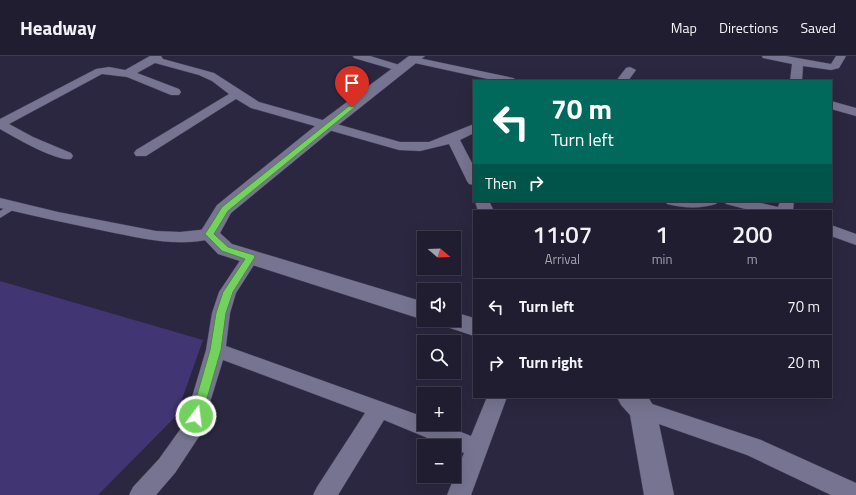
<!DOCTYPE html>
<meta charset="utf-8">
<style>
:root{--surface:#201d30;--page:#2d2a3c;--text:#f1f3f6;--muted:#a2a2ab;--line:#3d3b4c}
body{margin:0;font-family:"Titillium Web",sans-serif;background:var(--page);color:var(--text);height:100vh;display:flex;flex-direction:column;font-size:15px;white-space:nowrap}
*{box-sizing:border-box;margin:0}
p{font-size:13px;color:var(--muted)}
.icon{flex:none;width:22px;height:22px;fill:none;stroke:currentColor;stroke-width:2;stroke-linecap:round;stroke-linejoin:round}
.map{position:relative;flex:1;overflow:hidden}
.panel{position:absolute;left:473px;top:154px;width:359px;height:188px;display:flex;flex-direction:column;background:var(--surface);border-radius:0px;box-shadow:0 4px 16px #0002,0 0 0 1px var(--line)}
.panel>*{flex:none}
.top-card{position:absolute;left:473px;top:24px;width:359px;height:122px;border-radius:0px;box-shadow:0 4px 16px #0002,0 0 0 1px var(--line);background:#00695c;color:#fff;overflow:hidden}
.needle{width:26px;rotate:109deg}
.controls{position:absolute;left:417px;top:175px;display:grid;gap:8px}
.controls a{display:grid;place-items:center;width:44px;height:44px;border-radius:0px;background:var(--surface);box-shadow:0 4px 16px #0002,0 0 0 1px var(--line);font-size:20px}
.pin{position:absolute;display:grid;place-items:center;width:34px;height:34px;color:#fff;margin:-41px -17px;border-radius:50% 50% 50% 0;rotate:-45deg;box-shadow:0 0 4px #0007}
.pin .icon{rotate:45deg}
.me{position:absolute;width:44px;margin:-22px;rotate:15deg;stroke-linejoin:round;filter:drop-shadow(0 0 3px #0008)}
.turn{display:flex;align-items:center;gap:14px;height:84px;padding:0 12px;font-size:18px}
.turn .icon{width:52px;height:52px;stroke-width:2.5}
.turn b{display:block;font-size:28px;line-height:34px}
.then{display:flex;align-items:center;height:38px;padding:0 12px;background:#0003;gap:8px;font-size:15px}
.eta{display:flex;justify-content:space-evenly;align-items:center;height:68px;text-align:center}
.eta b{font-size:24px;font-weight:600;line-height:28px}
ul{padding:0;list-style:none}
li{display:flex;align-items:center;gap:12px;height:56px;padding:0 12px;border-top:1px solid var(--line)}
li div{flex:1}
li b{display:block;font-size:15px}
li em{font-style:normal}
header{display:flex;align-items:center;gap:24px;box-sizing:border-box;height:56px;padding:0 20px;background:var(--surface);border-bottom:1px solid var(--line)}
header strong{font-size:19px}
nav{display:flex;gap:22px;margin-inline-start:auto;font-size:14px}
.map>svg:first-child{display:block}
.green{fill:#423573}
.lines{fill:none;stroke-linecap:round;stroke-linejoin:round}
.service-casing{stroke:#454156;stroke-width:1}
.minor-casing{stroke:#454156;stroke-width:1}
.secondary-casing{stroke:#454156;stroke-width:1}
.service{fill:#777491;fill-rule:evenodd}
.minor{fill:#777491;fill-rule:evenodd}
.secondary{fill:#777491;fill-rule:evenodd}
.route{fill:#72d25d;stroke:#4a883c}
</style>
<header>
<strong>Headway</strong>
<nav><a>Map</a><a>Directions</a><a>Saved</a></nav>
</header>
<div class="map">
<svg width="856" height="439" viewBox="0 0 856 439">
<rect width="100%" height="100%" fill="#2b2740"/>
<polygon class="green" points="0,225 203,284 176,360 98,439 0,439"/>
<g class="lines">
<g class="service-casing">
<polygon id="service" points="13,147 16,148 17,150 16,152 0,162 0,155"/>
</g>
<g class="minor-casing">
<g id="minor">
<path d="M150,0H161L163,3L214,17L259,46L400,86H429L474,68V77L460,84L474,111V129L469,128L467,125L449,88L420,95L399,94L251,52L236,43L146,100H136L134,97L136,94L229,38L212,25L199,19L155,7L137,17L179,33L181,36L179,39H171L127,21L102,18L9,68L33,81L71,97L73,100L71,103C57,106 14,81 0,73V63L96,13L109,11L125,14Z"/>
<polygon points="353,0 370,0 406,11 408,13 402,16 354,2"/>
<polygon points="762,0 786,0 831,8 836,0 846,0 839,12 831,14 803,10 802,25 790,25 792,8 763,2"/>
<polygon points="414,1 513,22 519,25 497,25 410,6 408,4"/>
<polygon points="630,11 636,14 628,25 616,25 626,12"/>
<polygon points="831,45 856,52 856,60 831,53"/>
<path d="M0,142L58,156L156,175L180,176L209,173L215,174L217,178L215,182C178,192 141,182 105,175C70,168 35,160 0,152Z"/>
<polygon points="475,145 489,145 494,155 478,155"/>
<path d="M665,145H718L716,148C700,153 683,152 667,148Z"/>
<polygon points="724,145 752,145 778,151 780,145 794,145 793,155 753,155 726,148"/>
<polygon points="831,169 856,178 856,189 831,180"/>
<polygon points="251,195 257,197 259,201 236,237 230,257 226,290 424,361 424,368 441,368 471,380 487,341 507,341 471,439 447,439 464,397 454,393 454,390 447,390 384,364 338,439 313,439 317,431 365,357 223,304 200,379 175,417 156,439 129,439 133,431 159,403 184,368 206,294 212,257 219,236 245,197"/>
<polygon points="643,345 761,384 856,427 856,439 831,439 747,399 636,360 633,354 636,348"/>
</g>
</g>
<g class="secondary-casing">
<g id="secondary">
<polygon points="409,0 425,0 332,74 231,157 220,177 232,188 424,246 424,264 218,198 199,178 217,149 320,66"/>
<polygon points="454,256 474,262 474,280 444,270 440,264 454,264"/>
<polygon points="617,341 648,341 656,354 674,439 644,439 630,359 621,349"/>
</g>
</g>
<use href="#service" class="service"/>
<use href="#minor" class="minor"/>
<use href="#secondary" class="secondary"/>
</g>
<polygon class="route" points="349,50 355,51 228,155 214,178 228,191 254,199 255,201 233,236 226,257 221,294 202,360 200,363 196,364 192,363 191,360 210,294 216,257 223,236 245,203 222,195 205,178 222,151"/>
</svg>
<div class="controls">
<a><svg class="needle" viewBox="-14 -14 28 28"><path d="M0-13l5 13h-10z" fill="#e53935"/><path d="M0 13l5-13h-10z" fill="#a2a2ab"/></svg></a>
<a><svg class="icon" aria-label="sound" viewBox="0 0 24 24"><path d="M4 9h4l5-4v14l-5-4H4zM17 9q2 3 0 6"/></svg></a>
<a><svg class="icon" aria-label="search" viewBox="0 0 24 24"><circle cx="10" cy="10" r="6"/><path d="M15 15l6 6"/></svg></a>
<a>+</a>
<a>−</a>
</div>
<div class="pin" style="left:352px;top:51px;background:#d93025"><svg class="icon" aria-label="arrive" viewBox="0 0 24 24"><path d="M6 21V4h12l-3 4 3 4H6"/></svg></div>
<svg class="me" style="left:196px;top:360px" viewBox="-20 -20 40 40"><circle r="17" fill="#72d25d" stroke="#fff" stroke-width="3"/><path d="M0-11L8 9 0 5-8 9z" fill="#fff"/></svg>
<div class="top-card">
<div class="turn"><svg class="icon" aria-label="left" viewBox="0 0 24 24"><path d="M17 20v-9H6M10 6l-5 5 5 5"/></svg><div><b>70 m</b>Turn left</div></div>
<div class="then">Then<svg class="icon" aria-label="right" viewBox="0 0 24 24"><path d="M7 20v-9h11M14 6l5 5-5 5"/></svg></div>
</div>
<section class="panel">
<div class="eta">
<div><b>11:07</b><p>Arrival</p></div>
<div><b>1</b><p>min</p></div>
<div><b>200</b><p>m</p></div>
</div>
<ul>
<li><svg class="icon" aria-label="left" viewBox="0 0 24 24"><path d="M17 20v-9H6M10 6l-5 5 5 5"/></svg><div><b>Turn left</b></div><em>70 m</em></li>
<li><svg class="icon" aria-label="right" viewBox="0 0 24 24"><path d="M7 20v-9h11M14 6l5 5-5 5"/></svg><div><b>Turn right</b></div><em>20 m</em></li>
</ul>
</section>
</div>
